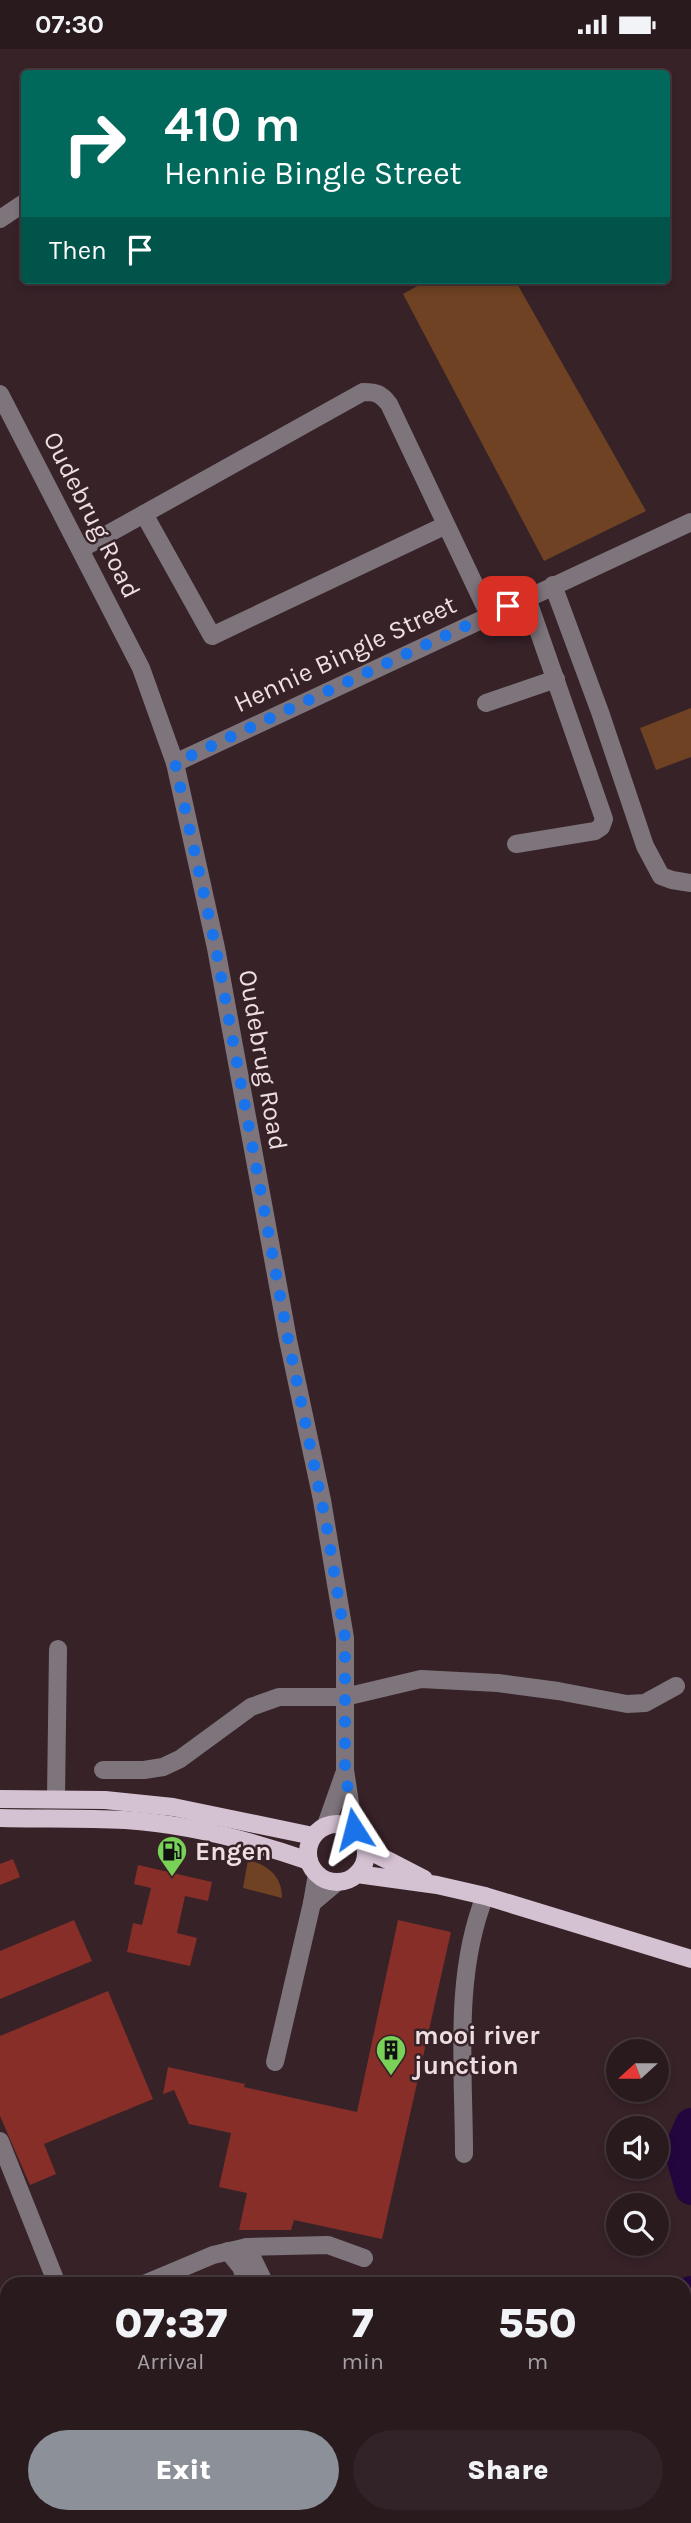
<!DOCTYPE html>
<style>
:root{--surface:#291a1e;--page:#312327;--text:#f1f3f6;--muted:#a5a1a4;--line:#45383c;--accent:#8c9099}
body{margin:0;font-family:Karla,sans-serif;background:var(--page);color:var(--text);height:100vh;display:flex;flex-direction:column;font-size:26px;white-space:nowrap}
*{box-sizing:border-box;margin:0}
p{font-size:23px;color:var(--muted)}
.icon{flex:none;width:38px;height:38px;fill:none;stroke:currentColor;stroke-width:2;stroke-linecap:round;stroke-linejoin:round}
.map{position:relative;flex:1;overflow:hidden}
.side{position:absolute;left:0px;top:2228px;width:691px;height:247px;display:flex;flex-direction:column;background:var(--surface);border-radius:21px 21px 0 0;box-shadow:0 4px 10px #0003,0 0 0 2px var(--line)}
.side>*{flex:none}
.top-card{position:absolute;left:21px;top:21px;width:649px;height:214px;border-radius:7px;box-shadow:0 4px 10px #0003,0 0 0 2px var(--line);background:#00695c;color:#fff;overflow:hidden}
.needle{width:46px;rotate:249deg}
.buttons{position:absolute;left:606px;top:1990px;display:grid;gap:14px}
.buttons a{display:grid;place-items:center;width:63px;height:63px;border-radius:50%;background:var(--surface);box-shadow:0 4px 10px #0003,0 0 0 2px var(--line);font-size:35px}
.pin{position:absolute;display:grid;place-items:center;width:60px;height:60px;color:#fff;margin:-30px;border-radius:14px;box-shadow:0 4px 10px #0006}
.me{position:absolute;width:77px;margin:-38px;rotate:351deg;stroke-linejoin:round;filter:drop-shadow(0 0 5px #0008)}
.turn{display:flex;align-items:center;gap:24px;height:147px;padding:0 28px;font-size:32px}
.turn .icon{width:91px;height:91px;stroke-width:2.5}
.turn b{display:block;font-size:49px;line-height:60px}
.then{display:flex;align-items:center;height:66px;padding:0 28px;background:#0003;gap:14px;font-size:26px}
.eta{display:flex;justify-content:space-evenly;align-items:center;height:119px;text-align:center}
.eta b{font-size:42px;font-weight:800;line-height:49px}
.action{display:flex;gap:14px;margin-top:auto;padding:14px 28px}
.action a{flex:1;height:80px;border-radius:42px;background:var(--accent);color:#fff;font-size:28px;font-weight:800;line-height:80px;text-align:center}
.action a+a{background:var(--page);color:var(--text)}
.status{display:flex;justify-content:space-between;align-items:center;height:49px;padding:0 35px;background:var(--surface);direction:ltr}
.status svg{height:19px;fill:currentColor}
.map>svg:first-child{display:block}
.green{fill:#6e4222}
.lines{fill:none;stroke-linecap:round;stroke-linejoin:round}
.river{stroke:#24063e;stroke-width:32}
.building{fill:#872e28}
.minor{stroke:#7e757c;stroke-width:18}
.major{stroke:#d4c1d1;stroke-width:18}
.route{stroke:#1a73e8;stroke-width:12;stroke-dasharray:0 21.6}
.labels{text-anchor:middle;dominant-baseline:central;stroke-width:5;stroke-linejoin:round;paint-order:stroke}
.street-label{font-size:26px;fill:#eddee2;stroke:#372228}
.poi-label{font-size:26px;font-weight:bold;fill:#eddee2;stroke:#372228;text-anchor:start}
</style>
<div class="status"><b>07:30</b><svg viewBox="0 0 49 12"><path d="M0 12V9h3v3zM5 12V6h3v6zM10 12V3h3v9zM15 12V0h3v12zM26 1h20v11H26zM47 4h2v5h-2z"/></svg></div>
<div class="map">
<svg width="691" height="2474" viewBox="0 0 691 2474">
<rect width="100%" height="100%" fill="#372228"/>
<g class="green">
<polygon points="428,231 515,231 646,462 544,512 403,245"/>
<polygon points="691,659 691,708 656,721 640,679"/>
<path d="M248,1811C268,1816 282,1827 282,1849L243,1839Z"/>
</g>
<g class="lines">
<g class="river">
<polyline points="691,2075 680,2101 691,2140"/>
<polyline points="684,2252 691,2243"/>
<polyline points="504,2474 508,2468"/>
</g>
</g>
<g class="building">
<polygon points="13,1810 20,1828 0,1836 0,1815"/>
<polygon points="138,1816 212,1833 208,1852 185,1847 177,1884 197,1889 190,1917 127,1903 133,1874 142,1876 151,1839 134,1835"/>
<polygon points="74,1871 92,1912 0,1950 0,1902"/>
<polygon points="398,1871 451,1883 382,2190 294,2171 291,2181 239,2181 247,2144 219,2138 231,2084 189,2075 174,2041 163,2045 168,2018 245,2035 244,2038 357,2063"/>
<polygon points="108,1942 153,2050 44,2095 56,2125 30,2136 0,2067 0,1987"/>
</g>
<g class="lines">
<g class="minor">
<polyline points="0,170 24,154"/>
<polyline points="0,345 141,619 175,714 216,899 288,1291 322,1451 345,1589 345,1721 354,1780"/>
<polyline points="144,465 212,587 446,476"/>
<path d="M81,500L363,343C377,343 381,345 389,355L489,566"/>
<polyline points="553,536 600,663 645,797 661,827 672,831 691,834"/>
<polyline points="486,654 556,630"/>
<polyline points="175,714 691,473"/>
<polyline points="516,795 595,782 601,778 604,770 527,549"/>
<polyline points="103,1721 144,1721 163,1718 180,1710 251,1658 279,1648 345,1648 421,1630 498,1634 558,1642 627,1655 645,1654 676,1637"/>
<polyline points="56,1749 58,1600"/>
<polyline points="326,1776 344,1725"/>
<polyline points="317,1825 312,1854 337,1833"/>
<polyline points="275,2013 312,1854"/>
<polyline points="0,2092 57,2235"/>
<path d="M464,2105C464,2021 453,1927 485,1847"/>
<polyline points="247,2198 265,2235"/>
<polyline points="228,2202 241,2218 247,2235"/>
<polyline points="144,2235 213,2206 247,2198 328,2196 364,2209"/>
<polyline points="0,2253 7,2269"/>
<polyline points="684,2466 691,2457"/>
<polyline points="90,2468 90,2474"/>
</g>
<g class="major">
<polyline points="0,1750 105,1751 173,1758 313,1787"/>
<path d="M0,1769C41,1770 83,1769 125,1771C189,1775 249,1791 309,1812"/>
<circle cx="337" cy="1804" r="29"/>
<polyline points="366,1800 424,1830"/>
<polyline points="357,1825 437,1836 485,1847 691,1910"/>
</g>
</g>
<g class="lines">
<polyline class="route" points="354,1780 345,1721 345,1589 326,1474 288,1290 216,900 175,714 508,557"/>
</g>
<defs>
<g id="fuel-pin" transform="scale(1.575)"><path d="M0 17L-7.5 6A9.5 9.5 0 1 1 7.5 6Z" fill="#79d158" stroke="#372228"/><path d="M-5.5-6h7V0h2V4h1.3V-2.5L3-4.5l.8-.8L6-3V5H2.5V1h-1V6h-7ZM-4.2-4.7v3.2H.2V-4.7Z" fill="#111"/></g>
<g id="building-pin" transform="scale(1.575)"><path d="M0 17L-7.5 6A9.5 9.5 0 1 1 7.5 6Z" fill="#79d158" stroke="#372228"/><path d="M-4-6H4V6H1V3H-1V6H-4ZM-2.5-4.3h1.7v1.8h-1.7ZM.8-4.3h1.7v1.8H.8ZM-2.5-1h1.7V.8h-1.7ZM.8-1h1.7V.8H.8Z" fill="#111"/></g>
</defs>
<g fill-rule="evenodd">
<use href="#fuel-pin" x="172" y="1802"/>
<use href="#building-pin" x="391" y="2001"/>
</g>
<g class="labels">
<g class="street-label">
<text transform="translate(92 466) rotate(63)">Oudebrug Road</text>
<text transform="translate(345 605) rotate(-25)">Hennie Bingle Street</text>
<text transform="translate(263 1011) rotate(80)">Oudebrug Road</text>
</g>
<g class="poi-label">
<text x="195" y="1802">Engen</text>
<text x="414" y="1986">mooi river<tspan x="414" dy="30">junction</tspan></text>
</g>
</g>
</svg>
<div class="buttons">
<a><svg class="needle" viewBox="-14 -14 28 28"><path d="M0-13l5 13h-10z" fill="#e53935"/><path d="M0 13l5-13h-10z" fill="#a5a1a4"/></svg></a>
<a><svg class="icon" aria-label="sound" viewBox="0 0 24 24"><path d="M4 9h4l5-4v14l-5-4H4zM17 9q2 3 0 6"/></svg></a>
<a><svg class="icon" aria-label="search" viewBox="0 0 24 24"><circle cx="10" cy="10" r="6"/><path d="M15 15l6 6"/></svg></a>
</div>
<div class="pin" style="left:508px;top:557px;background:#d93025"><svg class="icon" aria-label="arrive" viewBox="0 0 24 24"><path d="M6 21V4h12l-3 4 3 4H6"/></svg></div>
<svg class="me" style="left:354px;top:1780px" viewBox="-20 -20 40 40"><path d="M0-17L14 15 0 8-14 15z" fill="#1a73e8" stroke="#fff" stroke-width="4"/></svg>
<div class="top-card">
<div class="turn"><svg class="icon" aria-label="right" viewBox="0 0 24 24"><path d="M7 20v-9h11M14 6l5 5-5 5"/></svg><div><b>410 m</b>Hennie Bingle Street</div></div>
<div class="then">Then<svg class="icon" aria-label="arrive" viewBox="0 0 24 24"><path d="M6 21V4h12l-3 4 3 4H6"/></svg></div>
</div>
<section class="side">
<div class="eta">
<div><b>07:37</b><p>Arrival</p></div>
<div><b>7</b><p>min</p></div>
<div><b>550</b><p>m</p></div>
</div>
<div class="action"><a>Exit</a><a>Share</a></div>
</section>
</div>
